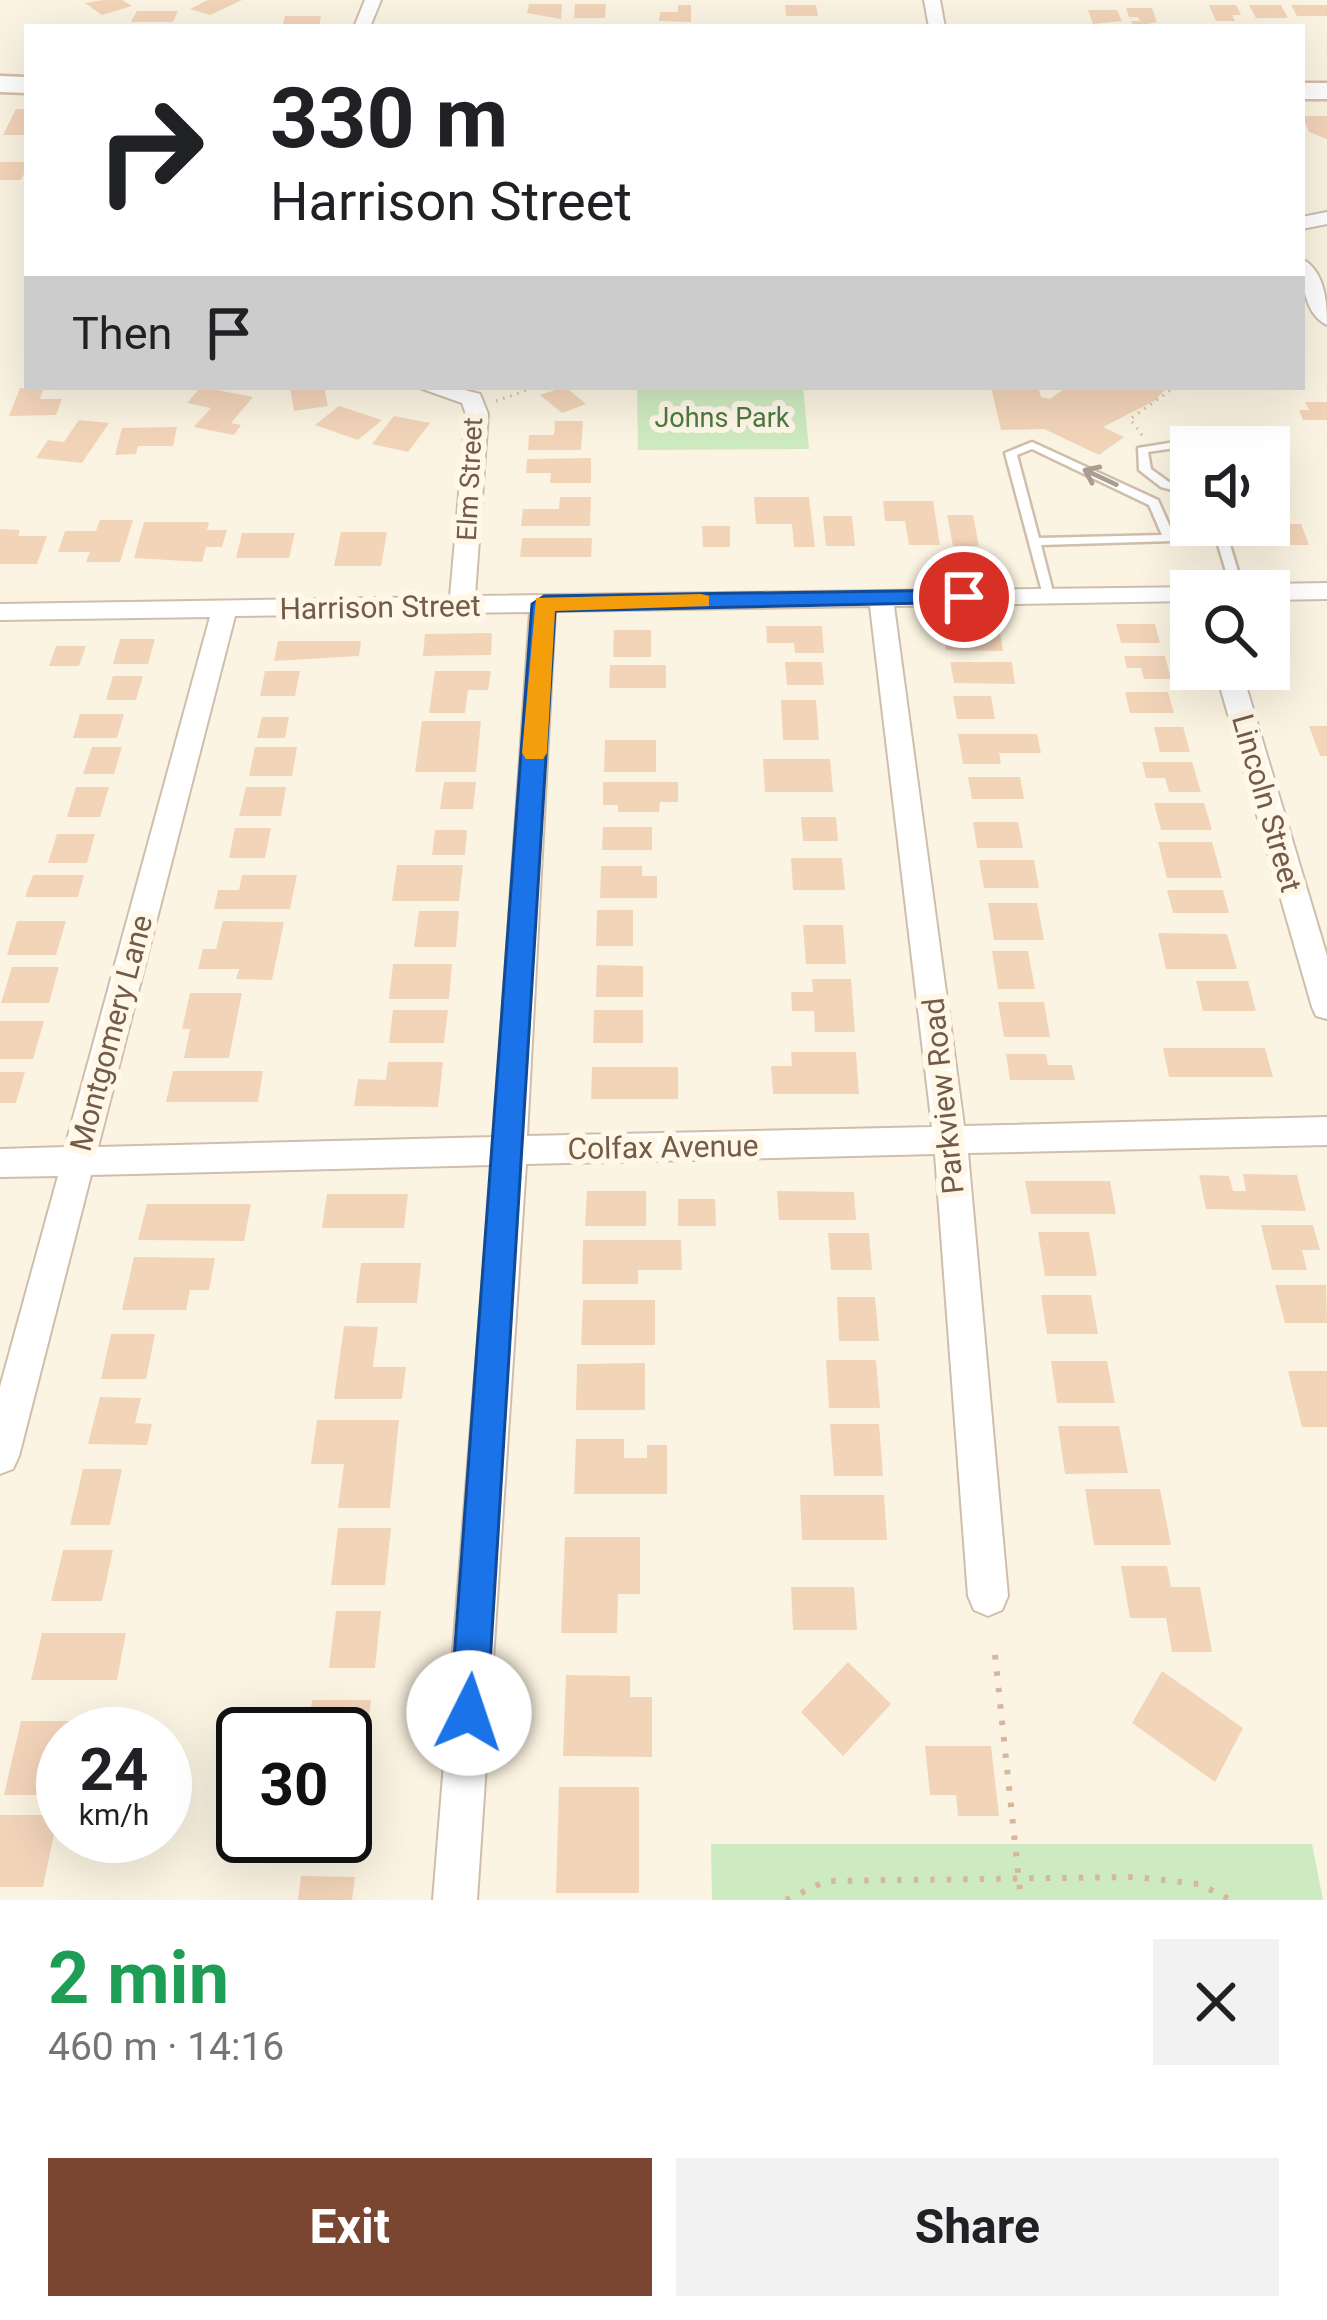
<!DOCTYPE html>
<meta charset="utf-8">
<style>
:root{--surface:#fff;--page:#f2f2f2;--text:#202124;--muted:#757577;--accent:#7a4632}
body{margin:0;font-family:Roboto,sans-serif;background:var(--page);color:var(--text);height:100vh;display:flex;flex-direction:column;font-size:45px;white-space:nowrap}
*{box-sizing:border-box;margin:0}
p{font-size:39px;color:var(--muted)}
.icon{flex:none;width:66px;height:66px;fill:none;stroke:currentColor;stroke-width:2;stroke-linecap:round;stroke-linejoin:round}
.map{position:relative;height:1900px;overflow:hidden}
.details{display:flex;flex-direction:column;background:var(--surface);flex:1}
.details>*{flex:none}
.top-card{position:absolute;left:24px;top:24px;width:1281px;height:366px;border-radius:0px;box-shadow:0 12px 48px #0002;background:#fff;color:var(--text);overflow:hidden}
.buttons{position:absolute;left:1170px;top:426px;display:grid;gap:24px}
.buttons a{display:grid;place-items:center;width:120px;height:120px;border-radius:0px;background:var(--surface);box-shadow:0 12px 48px #0002;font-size:60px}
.speed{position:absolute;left:36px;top:1707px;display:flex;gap:24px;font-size:60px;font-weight:700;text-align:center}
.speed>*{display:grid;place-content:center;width:156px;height:156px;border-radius:50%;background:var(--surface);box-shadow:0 12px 48px #0002;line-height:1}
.speed small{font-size:30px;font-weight:400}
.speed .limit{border:6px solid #111;border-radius:18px;background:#fff;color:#111}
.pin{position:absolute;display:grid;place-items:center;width:102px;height:102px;color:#fff;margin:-51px;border:6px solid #fff;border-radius:50%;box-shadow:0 3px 12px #0007}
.me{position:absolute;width:132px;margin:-66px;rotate:4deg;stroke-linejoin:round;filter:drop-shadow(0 0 9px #0008)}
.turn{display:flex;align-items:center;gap:42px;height:252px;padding:0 48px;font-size:54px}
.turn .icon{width:156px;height:156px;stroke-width:2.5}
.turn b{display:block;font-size:84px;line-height:102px}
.then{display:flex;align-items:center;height:114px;padding:0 48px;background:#0003;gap:24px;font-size:45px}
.round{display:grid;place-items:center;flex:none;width:126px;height:126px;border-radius:0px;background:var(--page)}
.head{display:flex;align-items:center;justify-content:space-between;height:204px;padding:0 48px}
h1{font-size:72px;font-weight:700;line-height:90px;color:#1e9e55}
.cta{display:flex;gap:24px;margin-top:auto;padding:24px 48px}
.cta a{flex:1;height:138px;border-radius:0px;background:var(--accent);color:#fff;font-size:48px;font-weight:700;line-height:138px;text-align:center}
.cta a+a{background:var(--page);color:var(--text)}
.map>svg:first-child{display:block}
.green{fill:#ceeac0}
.building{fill:#f2d4b9}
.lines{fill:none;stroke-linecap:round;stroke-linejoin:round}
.service-casing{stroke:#d0beab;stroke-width:5}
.minor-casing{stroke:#d0beab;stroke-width:4}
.secondary-casing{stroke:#d3bea8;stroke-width:5}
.path-far1{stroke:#d7b79c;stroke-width:3;stroke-dasharray:1.5 6;stroke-linecap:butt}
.path{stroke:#d7b79c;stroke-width:6;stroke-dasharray:4.5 12;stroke-linecap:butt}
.service{fill:#fff;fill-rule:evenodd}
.minor{fill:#fff;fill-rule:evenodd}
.secondary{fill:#fff;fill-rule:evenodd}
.oneway{stroke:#ac9d91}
.route{fill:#1a73e8;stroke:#114b97;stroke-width:3}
.slow{fill:#f59e0b}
.labels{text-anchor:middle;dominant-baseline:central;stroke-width:12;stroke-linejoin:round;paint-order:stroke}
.far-park-label{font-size:27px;fill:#4d7a40;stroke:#fff7e8}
.far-street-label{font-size:27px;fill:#745b48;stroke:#fff7e8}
.street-label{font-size:30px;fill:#745b48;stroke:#fff7e8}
</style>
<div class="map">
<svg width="1327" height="1900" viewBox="0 0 1327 1900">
<rect width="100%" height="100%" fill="#fcf4e2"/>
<g class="green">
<polygon points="637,387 803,387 809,449 638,450"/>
<polygon points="711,1844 1312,1844 1323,1900 712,1900"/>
</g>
<g class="building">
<polygon points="103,0 122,0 132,6 102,15 85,3"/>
<polygon points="208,0 242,0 210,15 190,9"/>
<polygon points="529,4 562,4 561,19 527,13"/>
<polygon points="575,4 606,4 605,18 574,18"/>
<polygon points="678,5 691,5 691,22 659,21 660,12 678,12"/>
<polygon points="785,5 816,5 818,16 786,16"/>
<polygon points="1209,5 1236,5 1241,15 1232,15 1235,21 1216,21"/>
<polygon points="1249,5 1281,5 1288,18 1256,18"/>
<polygon points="1291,5 1327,5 1327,16 1297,16"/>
<polygon points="1126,8 1152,8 1157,22 1133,27 1131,21 1140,21 1138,17 1129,17"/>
<polygon points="1088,10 1117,10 1122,21 1093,24"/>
<polygon points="137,11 178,11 173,22 131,22"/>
<polygon points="285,16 321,16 319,27 282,27"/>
<polygon points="16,109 27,109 26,135 3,135"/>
<polygon points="1302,116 1327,116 1327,139 1309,132"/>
<polygon points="0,162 27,162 27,168 21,180 0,180"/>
<polygon points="201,387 253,397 231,423 241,425 234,435 194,427 211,408 187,403"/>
<polygon points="290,387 324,387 328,406 294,411"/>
<polygon points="565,387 586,404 562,413 540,395"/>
<polygon points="991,387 1038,387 1041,397 1050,399 1067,387 1168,387 1154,401 1103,427 1124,437 1099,455 1044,429 1001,430"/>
<polygon points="20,388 44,388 40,399 62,399 56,415 9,416"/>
<polygon points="1305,402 1327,402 1327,420 1303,420 1299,410 1309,410"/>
<polygon points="339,406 382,420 358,440 315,425"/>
<polygon points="394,416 430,423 408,452 372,444"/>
<polygon points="79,420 109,423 82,463 36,458 48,440 64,442"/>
<polygon points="555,421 583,421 581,450 528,450 529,435 554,435"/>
<polygon points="177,427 173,446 138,446 136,454 115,455 122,428"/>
<polygon points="591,458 591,483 550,483 551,473 526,473 527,459"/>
<polygon points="560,497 591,497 590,526 521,526 523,509 559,509"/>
<polygon points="754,497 809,497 815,547 794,547 792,524 756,524"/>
<polygon points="883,501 933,501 940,545 909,545 905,521 885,521"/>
<polygon points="947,515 973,515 979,546 953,546"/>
<polygon points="823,516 852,516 855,546 826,546"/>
<polygon points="100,520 133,520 120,562 86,562 90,552 58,552 65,531 96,531"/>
<polygon points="144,522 209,522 207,530 227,530 222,547 206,547 202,562 134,558"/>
<polygon points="1274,524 1301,524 1309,545 1282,545"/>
<polygon points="702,526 730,526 730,547 703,547"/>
<polygon points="0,529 20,530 18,536 47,536 37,564 0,564"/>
<polygon points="341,532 387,532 381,566 334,566"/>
<polygon points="242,533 295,533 289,558 236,558"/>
<polygon points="522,538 592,538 591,557 520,557"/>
<polygon points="943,623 973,624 974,633 1000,633 1003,651 946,650"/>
<polygon points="1116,624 1155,624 1160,643 1121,643"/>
<polygon points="766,626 822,626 824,653 795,653 794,643 767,643"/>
<polygon points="614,630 651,630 651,657 613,657"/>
<polygon points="492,633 491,655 423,656 425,634"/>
<polygon points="120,639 155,639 148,664 113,664"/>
<polygon points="278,641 361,641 359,656 274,661"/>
<polygon points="56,646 86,646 79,666 49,666"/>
<polygon points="1124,656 1165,656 1171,679 1144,679 1141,668 1127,668"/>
<polygon points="785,662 822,662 824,685 787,685"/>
<polygon points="950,662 1012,662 1015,684 954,683"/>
<polygon points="610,665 666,665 666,688 609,688"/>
<polygon points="265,671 300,671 295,696 260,696"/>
<polygon points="435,671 491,671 488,690 468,690 465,713 429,713"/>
<polygon points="113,676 143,676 136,700 106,700"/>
<polygon points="1125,692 1168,692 1174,713 1130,713"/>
<polygon points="953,696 991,696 995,719 957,719"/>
<polygon points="781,700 816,700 819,740 783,740"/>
<polygon points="80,714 124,714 117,738 73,738"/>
<polygon points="262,717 289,717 285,738 257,738"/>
<polygon points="422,721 481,721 476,772 415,772"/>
<polygon points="1309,726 1327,726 1327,756 1320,756"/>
<polygon points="1154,727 1183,727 1190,752 1160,752"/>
<polygon points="958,734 1037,734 1041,753 999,753 1001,764 963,764"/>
<polygon points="605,740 656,740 656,772 604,772"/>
<polygon points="92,747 122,747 114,774 83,774"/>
<polygon points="255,747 297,747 292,776 249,776"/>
<polygon points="763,759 830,759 833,792 765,792"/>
<polygon points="1142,762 1192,762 1201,792 1169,792 1165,778 1146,778"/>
<polygon points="968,777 1020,777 1024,799 972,799"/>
<polygon points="444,782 476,782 473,809 440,809"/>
<polygon points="603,782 678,782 678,802 660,802 659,812 618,812 618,805 603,805"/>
<polygon points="76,787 109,787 100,817 67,817"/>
<polygon points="246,787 286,787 281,816 239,816"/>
<polygon points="1154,803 1204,803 1212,830 1161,830"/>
<polygon points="801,817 836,817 838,841 803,841"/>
<polygon points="973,822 1018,822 1023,848 977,848"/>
<polygon points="603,827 652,827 652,850 602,850"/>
<polygon points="235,828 271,828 265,858 229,858"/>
<polygon points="435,830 467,830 465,855 432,855"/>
<polygon points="57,834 95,834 87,863 48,863"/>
<polygon points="1158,842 1212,842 1222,878 1167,878"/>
<polygon points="791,858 842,858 845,890 793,890"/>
<polygon points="979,860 1034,860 1039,888 984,888"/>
<polygon points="397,865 463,865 459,901 392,901"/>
<polygon points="601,866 642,866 642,876 657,876 657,898 600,898"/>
<polygon points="33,875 84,875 78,897 25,897"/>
<polygon points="242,875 297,875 290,909 214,909 218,890 239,890"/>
<polygon points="1167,890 1223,890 1229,913 1173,913"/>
<polygon points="988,903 1037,903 1044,940 994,940"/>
<polygon points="597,910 633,910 633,946 596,946"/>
<polygon points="419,911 459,911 456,947 414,947"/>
<polygon points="17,921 66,921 56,955 7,955"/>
<polygon points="223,921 284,922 272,980 236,979 239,969 198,969 203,949 216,949"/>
<polygon points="803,925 843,925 846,964 806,964"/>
<polygon points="1158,933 1227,934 1237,969 1166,969"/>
<polygon points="992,951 1028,951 1035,989 998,989"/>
<polygon points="393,964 452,964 449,999 389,999"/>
<polygon points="597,965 643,966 643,997 596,997"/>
<polygon points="12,967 59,967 49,1003 1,1003"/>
<polygon points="812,979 851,979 855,1032 815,1032 814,1011 792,1011 791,992 813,992"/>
<polygon points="1196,981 1248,981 1256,1011 1203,1011"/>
<polygon points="190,993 242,993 229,1058 184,1058 190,1029 182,1029"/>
<polygon points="998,1002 1044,1002 1050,1037 1004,1037"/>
<polygon points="393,1010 448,1010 444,1043 389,1043"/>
<polygon points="594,1010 643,1010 643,1043 593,1043"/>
<polygon points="0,1021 44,1021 33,1059 0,1059"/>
<polygon points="1163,1048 1265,1048 1273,1077 1169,1077"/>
<polygon points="791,1052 856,1052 859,1094 773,1094 771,1066 792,1066"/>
<polygon points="1006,1054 1046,1054 1048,1065 1072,1065 1075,1080 1010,1080"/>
<polygon points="388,1062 443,1062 438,1107 354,1106 358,1079 386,1080"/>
<polygon points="592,1067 678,1067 678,1099 591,1099"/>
<polygon points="173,1071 263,1071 258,1102 166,1102"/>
<polygon points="0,1072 25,1072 16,1103 0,1103"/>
<polygon points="1243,1174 1297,1175 1306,1211 1206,1209 1199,1175 1229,1176 1233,1191 1246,1191"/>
<polygon points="1025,1181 1110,1181 1116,1214 1031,1214"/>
<polygon points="587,1191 646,1191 646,1226 585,1226"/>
<polygon points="777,1191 854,1192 856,1220 779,1220"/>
<polygon points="327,1194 408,1194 404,1228 322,1228"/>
<polygon points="678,1199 715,1199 716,1226 678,1226"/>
<polygon points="147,1204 251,1204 244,1241 138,1240"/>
<polygon points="1261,1225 1313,1225 1320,1250 1302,1250 1307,1270 1272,1270"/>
<polygon points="1038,1232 1089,1232 1097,1276 1045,1276"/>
<polygon points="828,1233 869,1233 872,1270 831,1270"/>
<polygon points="583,1240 681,1240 682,1270 638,1270 638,1284 582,1284"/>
<polygon points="134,1257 215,1258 209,1290 190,1290 186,1310 122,1310"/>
<polygon points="361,1263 421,1263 417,1303 356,1303"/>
<polygon points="1275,1285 1326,1285 1327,1323 1285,1323"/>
<polygon points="1041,1295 1091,1295 1098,1334 1047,1334"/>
<polygon points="837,1297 875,1297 879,1341 839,1341"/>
<polygon points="583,1300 655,1300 655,1345 581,1345"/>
<polygon points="344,1326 378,1327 373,1367 406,1367 402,1399 334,1399"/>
<polygon points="111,1334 155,1334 146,1379 101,1379"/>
<polygon points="826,1360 876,1360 880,1408 829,1408"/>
<polygon points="1051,1361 1107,1361 1115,1403 1057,1403"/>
<polygon points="645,1363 645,1410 576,1410 577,1364"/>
<polygon points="1288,1371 1327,1371 1327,1427 1302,1427"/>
<polygon points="100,1397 141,1398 135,1423 152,1424 147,1445 88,1444"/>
<polygon points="317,1420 399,1420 390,1508 338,1508 344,1464 311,1464"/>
<polygon points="830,1424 879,1424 883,1476 834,1476"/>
<polygon points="1058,1426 1119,1426 1128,1473 1065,1474"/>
<polygon points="576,1439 624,1439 624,1458 647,1458 647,1445 667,1445 667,1494 574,1494"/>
<polygon points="83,1469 122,1469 110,1525 70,1525"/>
<polygon points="1085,1489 1160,1489 1171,1545 1094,1545"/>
<polygon points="800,1495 884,1495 887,1540 802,1540"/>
<polygon points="338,1528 391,1528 385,1585 331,1585"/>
<polygon points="565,1537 640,1537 640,1594 618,1594 617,1633 561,1633"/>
<polygon points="63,1550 113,1550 102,1601 51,1601"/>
<polygon points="1121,1566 1167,1566 1171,1587 1200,1587 1212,1652 1172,1652 1166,1618 1130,1618"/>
<polygon points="791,1587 854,1587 857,1630 793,1630"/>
<polygon points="336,1611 381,1611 375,1668 329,1668"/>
<polygon points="42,1633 126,1633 117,1680 31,1680"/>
<polygon points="848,1662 891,1704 843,1756 801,1712"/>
<polygon points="1162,1671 1243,1728 1215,1782 1132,1723"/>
<polygon points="566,1675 630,1676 630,1697 652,1697 652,1757 563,1756"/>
<polygon points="312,1700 371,1700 365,1761 345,1761 345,1734 308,1734"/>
<polygon points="21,1721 73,1721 70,1734 63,1734 58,1795 4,1795"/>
<polygon points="925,1746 991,1746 999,1816 958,1816 956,1795 930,1795"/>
<polygon points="345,1782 360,1782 354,1839 345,1839"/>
<polygon points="559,1787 639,1787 639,1893 556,1893"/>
<polygon points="0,1815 58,1815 43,1887 0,1887"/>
<polygon points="301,1876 355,1877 352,1900 298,1900"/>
</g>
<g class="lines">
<g class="service-casing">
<g id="service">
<path d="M1032,442L1158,500L1175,538L1173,541L1041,545L1054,596L1048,600L1044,599L1005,453ZM1032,449L1149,505L1162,535L1039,538L1017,455Z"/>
<polygon points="1175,442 1195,447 1191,447 1191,452 1175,448 1148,452 1151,469 1169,482 1191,487 1191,495 1161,487 1139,470 1138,448"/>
<polygon points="1212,525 1224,525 1244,591 1232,591"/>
</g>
</g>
<g class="minor-casing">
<g id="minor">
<polygon points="365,0 381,0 370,27 354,27"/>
<polygon points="924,0 940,0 945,27 929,27"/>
<polygon points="1327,212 1327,224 1302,229 1302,217"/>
<path d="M1302,259C1325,271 1327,302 1327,325C1304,314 1302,282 1302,259Z"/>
<path d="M417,387H453L480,394L488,414L475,596L1200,587L1202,591H1191V601L894,606L964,1126L1327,1117V1145L968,1153L1008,1596L1002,1610L988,1616L974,1610L968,1596L935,1154L526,1164L477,1900H433L492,1165L91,1175L19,1456L13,1469L0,1474V1387L58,1176L0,1177V1149L65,1147L210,617L0,620V604L450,597L466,414L462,403ZM870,606L932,1127L527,1136L555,611ZM530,612L494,1137L98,1147L235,616Z"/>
<polygon points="1327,583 1327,599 1269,600 1269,591 1257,591 1269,584"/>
<polygon points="1215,669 1241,669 1327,956 1327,1019 1316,1016 1312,1007"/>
</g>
</g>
<g class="secondary-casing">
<g id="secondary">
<polygon points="0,76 27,77 27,93 0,92"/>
<rect x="1302" y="83" width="25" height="16"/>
</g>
</g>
<g class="path-far1">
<polyline points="496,401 536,387"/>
<polyline points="1142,435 1130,419 1175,387"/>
</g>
<g class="path">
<polyline points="995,1655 1021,1900"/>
<polyline points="786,1900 826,1881 1135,1877 1199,1884 1231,1900"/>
</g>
<use href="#service" class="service"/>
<use href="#minor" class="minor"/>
<use href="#secondary" class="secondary"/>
</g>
<defs><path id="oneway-shaft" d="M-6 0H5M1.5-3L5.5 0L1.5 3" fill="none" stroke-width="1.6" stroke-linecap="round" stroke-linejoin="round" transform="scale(3)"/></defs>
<use class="oneway" href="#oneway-shaft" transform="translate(1100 477) rotate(-155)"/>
<polygon class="route" points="964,590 973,592 973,602 555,611 487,1713 482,1726 469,1731 455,1726 450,1713 532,604 544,596"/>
<polygon class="slow" points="701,594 709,596 709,606 555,611 547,753 543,759 526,759 522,753 536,598"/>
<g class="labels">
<g class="far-park-label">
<text x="722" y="418">Johns Park</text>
</g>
<g class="far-street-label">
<text transform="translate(470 479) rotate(-87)">Elm Street</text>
</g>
<g class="street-label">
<text transform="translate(380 607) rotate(-1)">Harrison Street</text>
<text transform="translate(1267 803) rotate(74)">Lincoln Street</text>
<text transform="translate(111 1033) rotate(-75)">Montgomery Lane</text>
<text transform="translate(943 1096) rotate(-96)">Parkview Road</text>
<text transform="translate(663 1147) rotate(-1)">Colfax Avenue</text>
</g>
</g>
</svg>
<div class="buttons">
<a><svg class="icon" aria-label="sound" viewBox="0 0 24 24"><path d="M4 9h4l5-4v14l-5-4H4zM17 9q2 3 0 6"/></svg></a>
<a><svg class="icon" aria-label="search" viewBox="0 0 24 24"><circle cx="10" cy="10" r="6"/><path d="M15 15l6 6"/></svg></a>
</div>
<div class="speed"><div>24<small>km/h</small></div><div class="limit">30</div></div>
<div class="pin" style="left:964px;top:597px;background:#d93025"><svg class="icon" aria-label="arrive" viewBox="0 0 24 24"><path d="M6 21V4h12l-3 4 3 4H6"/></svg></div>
<svg class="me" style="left:469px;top:1713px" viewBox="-20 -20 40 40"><circle r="19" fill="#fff"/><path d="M0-13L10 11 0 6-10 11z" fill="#1a73e8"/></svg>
<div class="top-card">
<div class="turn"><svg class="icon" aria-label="right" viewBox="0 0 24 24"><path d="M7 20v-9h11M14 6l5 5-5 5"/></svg><div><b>330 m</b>Harrison Street</div></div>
<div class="then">Then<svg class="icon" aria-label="arrive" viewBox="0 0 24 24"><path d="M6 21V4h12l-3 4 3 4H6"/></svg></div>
</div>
</div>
<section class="details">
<div class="head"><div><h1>2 min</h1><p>460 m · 14:16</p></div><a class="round"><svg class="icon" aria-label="close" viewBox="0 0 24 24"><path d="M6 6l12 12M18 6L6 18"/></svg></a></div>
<div class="cta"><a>Exit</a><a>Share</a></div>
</section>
